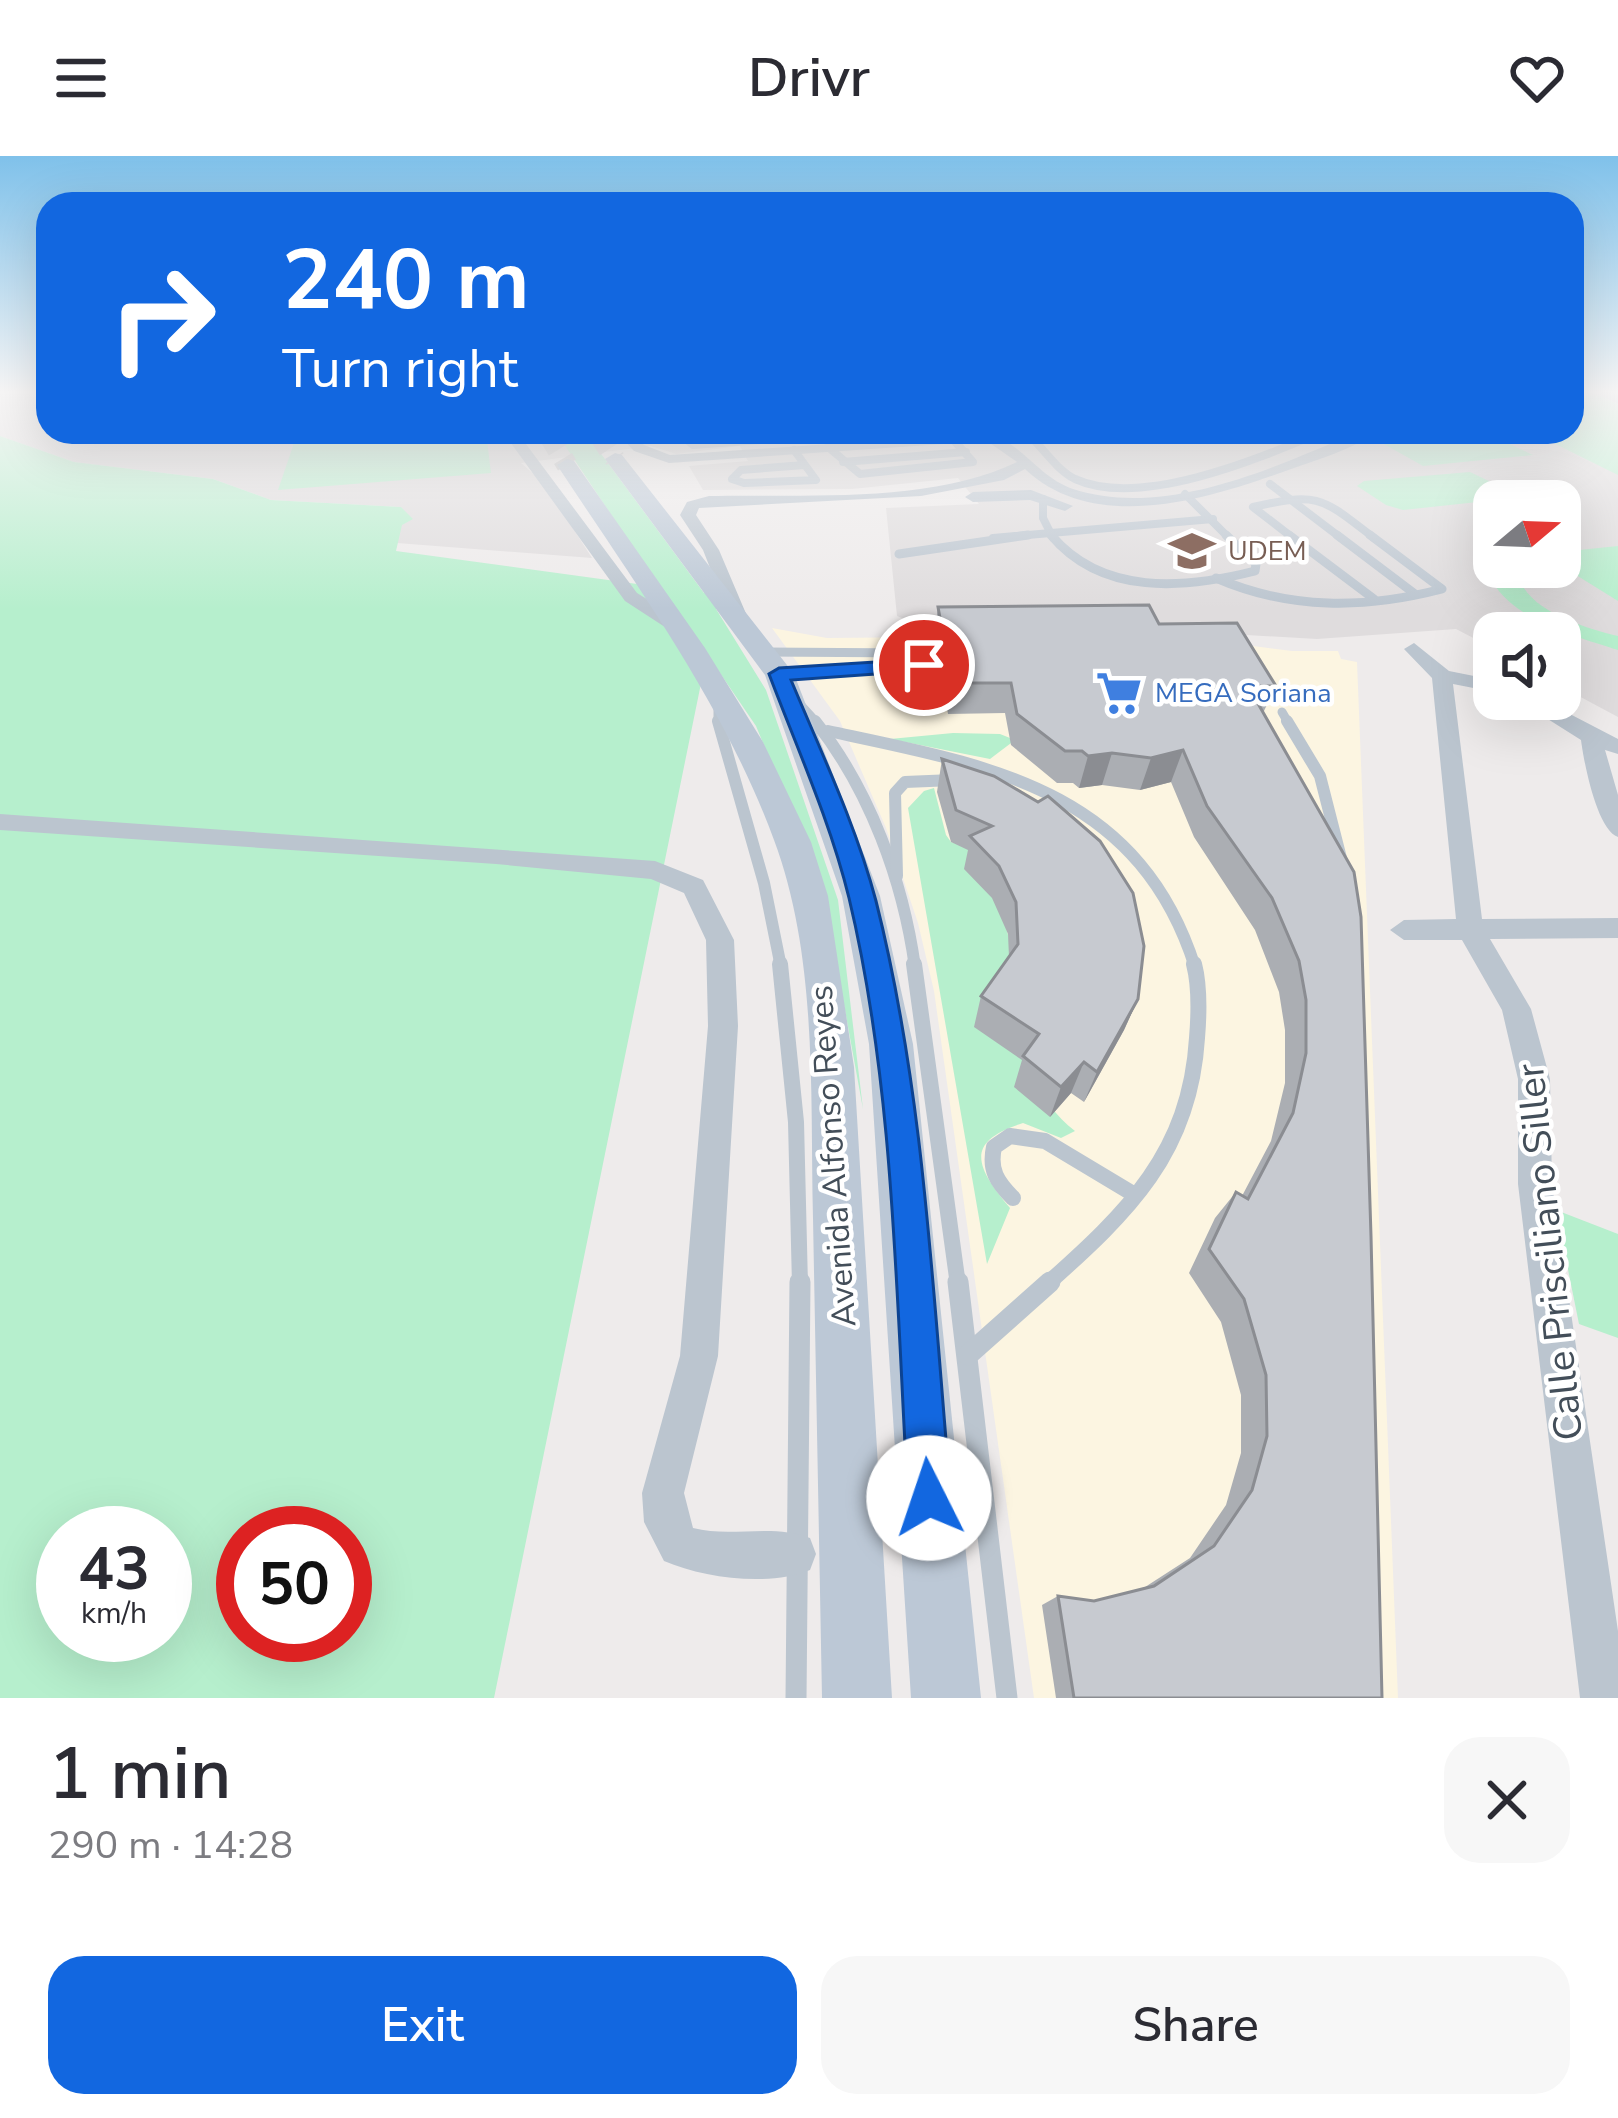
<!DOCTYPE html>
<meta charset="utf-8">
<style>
:root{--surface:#fff;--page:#f7f7f7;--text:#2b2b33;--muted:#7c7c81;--accent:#1267e0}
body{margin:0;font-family:"Nunito Sans",sans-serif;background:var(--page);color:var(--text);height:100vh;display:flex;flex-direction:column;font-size:45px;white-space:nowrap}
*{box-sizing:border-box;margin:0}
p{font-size:39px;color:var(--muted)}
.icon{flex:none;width:66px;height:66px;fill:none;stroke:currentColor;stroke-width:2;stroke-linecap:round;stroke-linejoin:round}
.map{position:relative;height:1542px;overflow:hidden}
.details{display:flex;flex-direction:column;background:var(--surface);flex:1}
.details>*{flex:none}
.guide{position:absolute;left:36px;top:36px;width:1548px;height:252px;border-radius:36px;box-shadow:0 12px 48px #0002;background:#1267e0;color:#fff;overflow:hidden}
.needle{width:78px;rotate:71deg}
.buttons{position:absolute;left:1473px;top:324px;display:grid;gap:24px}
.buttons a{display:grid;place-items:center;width:108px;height:108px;border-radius:24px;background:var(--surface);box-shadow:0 12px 48px #0002;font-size:60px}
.speed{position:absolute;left:36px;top:1350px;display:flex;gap:24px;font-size:60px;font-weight:700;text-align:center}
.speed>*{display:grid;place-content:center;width:156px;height:156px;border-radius:50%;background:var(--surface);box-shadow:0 12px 48px #0002;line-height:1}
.speed small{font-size:30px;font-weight:400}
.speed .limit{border:18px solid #d22;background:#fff;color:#111}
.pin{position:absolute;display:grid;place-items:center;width:102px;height:102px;color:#fff;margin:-51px;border:6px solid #fff;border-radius:50%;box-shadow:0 3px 12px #0007}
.me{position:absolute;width:132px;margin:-66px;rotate:356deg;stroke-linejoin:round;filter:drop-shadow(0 0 9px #0008)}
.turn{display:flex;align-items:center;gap:42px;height:252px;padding:0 48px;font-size:54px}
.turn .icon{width:156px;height:156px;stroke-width:2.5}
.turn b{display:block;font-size:84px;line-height:102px}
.round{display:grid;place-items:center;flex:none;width:126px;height:126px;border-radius:36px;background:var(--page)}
.summary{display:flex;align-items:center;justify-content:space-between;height:204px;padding:0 48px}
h1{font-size:72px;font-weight:600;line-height:90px}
.primary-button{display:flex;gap:24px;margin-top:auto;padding:24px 48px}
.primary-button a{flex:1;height:138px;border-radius:36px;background:var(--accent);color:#fff;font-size:48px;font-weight:600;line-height:138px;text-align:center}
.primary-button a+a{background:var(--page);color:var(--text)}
header{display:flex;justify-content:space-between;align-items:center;height:156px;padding:0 48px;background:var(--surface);font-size:54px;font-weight:600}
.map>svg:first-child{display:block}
.commercial{fill:#fcf5e1}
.education{fill:#dfdcdd;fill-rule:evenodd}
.green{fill:#b6efcd;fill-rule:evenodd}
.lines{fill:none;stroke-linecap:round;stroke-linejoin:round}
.secondary-tunnel{stroke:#ccccce;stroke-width:21;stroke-dasharray:21 10;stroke-linecap:butt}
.service-far4{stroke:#bbc5cf;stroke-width:8}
.service-far3{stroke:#bbc5cf;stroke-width:9}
.service-far2{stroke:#bbc5cf;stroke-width:12}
.service-far1{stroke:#bbc5cf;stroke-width:16}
.service{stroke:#bbc5cf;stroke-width:21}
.minor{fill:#bbc5cf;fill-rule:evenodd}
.secondary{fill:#bcc8d6;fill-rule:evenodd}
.wall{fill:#abaeb3}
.shaded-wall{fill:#8b8d92}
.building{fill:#c7cad0;stroke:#8b8d92;stroke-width:3}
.route{fill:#1267e0;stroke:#0c4392;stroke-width:3}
.labels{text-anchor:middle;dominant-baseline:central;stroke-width:9;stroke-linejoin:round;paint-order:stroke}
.far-education-label{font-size:27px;fill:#785e54;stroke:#fff;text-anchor:start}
.far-shop-label{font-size:27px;fill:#366cbe;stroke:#fff;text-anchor:start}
.street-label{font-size:33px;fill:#434e59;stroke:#fff}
.near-street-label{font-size:39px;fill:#434e59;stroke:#fff}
</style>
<header><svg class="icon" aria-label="menu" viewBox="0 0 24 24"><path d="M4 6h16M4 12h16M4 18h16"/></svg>Drivr<svg class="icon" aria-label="heart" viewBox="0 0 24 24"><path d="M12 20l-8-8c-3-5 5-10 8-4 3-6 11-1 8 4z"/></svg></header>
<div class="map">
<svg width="1618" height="1542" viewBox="0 0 1618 1542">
<rect width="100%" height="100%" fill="#eeebeb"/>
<polygon class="commercial" points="772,472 827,482 1169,479 1292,495 1338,495 1341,503 1357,506 1398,1542 1034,1542 934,835 918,767 886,672 840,565"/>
<path class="education" d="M0,237H48V276H1572V237H1618V561L1560,530V477H1494V484L1481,486L1456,473L1317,483L1075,469L935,475L897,460L886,352L979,348L958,322L852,333L703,334L689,310L748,305L740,290L676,298L651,290L521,307L544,327L592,402L397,387L401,351L271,344L213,323L74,306L0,280ZM1494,345H1560V411H1494Z"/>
<g class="green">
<polygon points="1572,237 1594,237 1618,248 1618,319 1531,276 1572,276"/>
<polygon points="442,276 486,276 491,317 278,334 294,287"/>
<path d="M556,276H585L704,437L719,439L716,453L766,534L838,744L863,953L822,728L756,570L707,498L494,1542H0V280L74,306L213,323L271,344L401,351L413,363L402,369L396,395L659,431ZM63,1377H165V1479H63ZM243,1377H345V1479H243Z"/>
<polygon points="1486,277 1533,299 1423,310 1382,287"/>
<polygon points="1470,316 1514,337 1515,342 1403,354 1386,349 1357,330 1364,325"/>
<polygon points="1618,390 1618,445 1560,409 1560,396"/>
<path d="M1494,396V411H1518C1517,452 1584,472 1618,480V494C1575,480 1492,459 1486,405Z"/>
<polygon points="953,577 1000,578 1015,584 990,603 890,583"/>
<path d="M934,632L946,679L951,686L978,695C986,723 999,748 1007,775C1027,845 1011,926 1075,975L1061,982L1023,967C962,986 977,1012 1010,1052L987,1108L908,652L924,635Z"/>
<polygon points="1556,1054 1618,1078 1618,1182 1579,1168"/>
</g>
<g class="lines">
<g class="secondary-tunnel">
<polyline points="547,276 567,309"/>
<polyline points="597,276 615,303"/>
</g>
<g class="service-far4">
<polyline points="1605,237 1618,243"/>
<polyline points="678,276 693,289 775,283"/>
<path d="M1041,276L1034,284C1046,297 1059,315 1075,323C1141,353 1260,302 1322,276"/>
<polyline points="828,291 860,318 973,306 951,281"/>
<polyline points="794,294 816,324 744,327 732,323 741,314 804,309"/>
<polyline points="843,306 966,296"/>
<polyline points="1270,328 1341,382"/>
<polyline points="1185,338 1229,382"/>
<polyline points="1043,343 1043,362 1053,382"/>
<polyline points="993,382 1213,363"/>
<path d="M1293,382L1253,351C1319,336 1321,341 1374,382"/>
</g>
<g class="service-far3">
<path d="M1051,379C1102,440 1184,433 1255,415L1256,408L1226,379"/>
<polyline points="1289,379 1374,443"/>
<polyline points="1337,379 1415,438"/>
<polyline points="899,398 1028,379"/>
<path d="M1216,422C1290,454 1365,453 1442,433L1370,379"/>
<polyline points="764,496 917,497 924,501 924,509 917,513 779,518"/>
<polyline points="797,545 818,568"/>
<polyline points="718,548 718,568"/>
<polyline points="1282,556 1289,568"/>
</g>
<g class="service-far2">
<polyline points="718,565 764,727 781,811"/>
<path d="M815,565C870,634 903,725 915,811"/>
<polyline points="1287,565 1320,620 1343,710"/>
<path d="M828,575C987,609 1138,632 1195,811"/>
<polyline points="897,720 895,637 905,626 953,624"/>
</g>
<g class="service-far1">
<polyline points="780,808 796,966 800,1129"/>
<polyline points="914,808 958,1129"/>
<path d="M1013,1042C997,1026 989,1014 994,991L1010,980L1045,985L1135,1039"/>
<path d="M1046,1129C1128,1056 1190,997 1197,882C1199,858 1200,831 1194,808"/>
</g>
<g class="service">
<polyline points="958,1126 1007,1542"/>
<polyline points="968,1199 1050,1126"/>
<polyline points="796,1542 800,1126"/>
</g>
<g class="minor">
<polygon points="503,276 517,276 637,437 682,465 682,473 668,473 625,445"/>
<path d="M616,276H631L644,289L670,299L989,277C1022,288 1040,322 1073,333C1165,363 1275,311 1358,276H1377C1353,293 1319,303 1291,313C1211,342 1096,380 1025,313L1004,324L921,340L699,352L696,359L719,394L747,460L738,466L729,460L703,394L680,359L687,346L709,340C804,338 931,348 1017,306L987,285L669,307L634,295Z"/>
<polygon points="1031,334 1073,350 1065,355 1030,344 973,346 965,341 973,336"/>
<polygon points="1414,487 1449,515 1494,524 1494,536 1453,528 1482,763 1618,762 1618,782 1490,783 1531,853 1550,923 1552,1028 1618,1475 1618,1542 1580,1542 1518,1028 1518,923 1502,854 1462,784 1404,784 1390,774 1404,764 1456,763 1432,522 1404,493"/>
<path d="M1516,543H1541L1618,583V598L1605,594L1618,639V681C1597,674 1584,607 1581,584Z"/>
<path d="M0,658L655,705L703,724L734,784L738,870L718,1200L684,1337L693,1372C731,1382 773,1367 810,1382L816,1398L810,1414C768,1431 704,1422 664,1405L644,1366L642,1337L680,1200L708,870L706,784L684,737L651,723L496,708L0,674Z"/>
</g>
<g class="secondary">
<polygon points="615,297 622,299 794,518 880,740 913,888 981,1542 911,1542 869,888 842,740 765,519 605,303"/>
<path d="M567,303L574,305L705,492L763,586L811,686L828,740L854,911L892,1542H822C819,1382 816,1222 813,1062C810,938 818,802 774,684C724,548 636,429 557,309Z"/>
</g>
</g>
<g class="wall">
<polygon points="938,451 1159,468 1276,530 1263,557 1354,716 1382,1542 1056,1542 1042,1449 1058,1440 1094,1445 1142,1433 1190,1402 1226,1349 1241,1297 1241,1239 1221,1166 1189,1117 1215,1062 1236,1036 1242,1040 1271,985 1285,927 1285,874 1279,836 1255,774 1194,681 1171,626 1140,634 1102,629 1079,632 1073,627 1057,627 1011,589 1005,557 948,558 934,481"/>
<polygon points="942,603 1138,843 1124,874 1084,946 1071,937 1050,961 1014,931 1022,904 974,871 981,840 1009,801 1008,778 992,742 964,713 968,694 951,686 937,636"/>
</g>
<g class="shaded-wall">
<polygon points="839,276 860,276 839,282"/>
<polygon points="1183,594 1171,626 1140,634 1151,602"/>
<polygon points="1112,597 1102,629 1079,632 1088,600"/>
<polygon points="1138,843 1124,874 1084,946 1097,916"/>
<polygon points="1084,906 1071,937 1050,961 1061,931"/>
</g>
<g class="building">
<polygon points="1149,449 1159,468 1237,467 1276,530 1248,530 1354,716 1361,761 1371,1080 1382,1542 1074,1542 1058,1440 1094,1445 1154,1430 1214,1390 1252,1334 1267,1280 1266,1219 1244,1143 1209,1093 1236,1036 1248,1043 1293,957 1306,897 1306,844 1299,805 1272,742 1207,650 1183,594 1151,602 1112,597 1088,600 1082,595 1065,595 1017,558 1011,527 952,527 938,451"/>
<polygon points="942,603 994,620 1038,646 1048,640 1100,685 1133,737 1144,790 1138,843 1097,916 1084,906 1061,931 1023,900 1039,878 981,840 1018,788 1016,746 999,710 970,680 992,670 956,654"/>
</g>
<linearGradient id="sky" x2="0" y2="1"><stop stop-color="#7fc1ea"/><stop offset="0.52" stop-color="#f7f6f6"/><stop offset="1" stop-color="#f7f6f6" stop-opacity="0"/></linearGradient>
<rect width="1618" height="453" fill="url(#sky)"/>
<path class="route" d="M924,503L931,505V514L791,524C821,596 856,669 876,745C925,939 933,1143 951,1342L945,1357L929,1363L914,1357L908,1342C896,1145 895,934 849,742C830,665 797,592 769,518L779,512Z"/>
<defs>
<g id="university-bare" transform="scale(3.6)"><path d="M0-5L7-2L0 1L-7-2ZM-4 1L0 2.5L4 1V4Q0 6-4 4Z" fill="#8d6e63" stroke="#fff" stroke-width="2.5" paint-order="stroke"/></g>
<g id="supermarket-bare" transform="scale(3.6)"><path d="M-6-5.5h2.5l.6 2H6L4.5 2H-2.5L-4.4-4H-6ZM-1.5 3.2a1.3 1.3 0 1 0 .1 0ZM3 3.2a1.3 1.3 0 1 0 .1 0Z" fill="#3f7fe0" stroke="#fff" stroke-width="2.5" paint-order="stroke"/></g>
</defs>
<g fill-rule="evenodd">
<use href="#university-bare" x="1192" y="395"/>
<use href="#supermarket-bare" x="1119" y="537"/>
</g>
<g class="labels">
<g class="far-education-label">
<text x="1228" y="395">UDEM</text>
</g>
<g class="far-shop-label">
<text x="1155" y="537">MEGA Soriana</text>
</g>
<g class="street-label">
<text transform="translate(833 1000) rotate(-94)">Avenida Alfonso Reyes</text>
</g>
<g class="near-street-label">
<text transform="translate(1550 1096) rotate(-96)">Calle Prisciliano Siller</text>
</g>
</g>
</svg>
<div class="buttons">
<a><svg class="needle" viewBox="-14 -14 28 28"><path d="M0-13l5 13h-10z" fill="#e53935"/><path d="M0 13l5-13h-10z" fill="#7c7c81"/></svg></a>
<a><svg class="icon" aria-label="sound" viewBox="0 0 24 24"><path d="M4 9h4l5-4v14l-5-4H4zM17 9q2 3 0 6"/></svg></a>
</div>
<div class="speed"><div>43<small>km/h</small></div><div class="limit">50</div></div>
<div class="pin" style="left:924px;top:509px;background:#d93025"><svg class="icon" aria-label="arrive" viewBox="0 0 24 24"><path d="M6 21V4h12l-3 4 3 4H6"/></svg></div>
<svg class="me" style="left:929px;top:1342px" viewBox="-20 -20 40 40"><circle r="19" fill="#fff"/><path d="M0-13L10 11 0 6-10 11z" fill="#1267e0"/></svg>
<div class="guide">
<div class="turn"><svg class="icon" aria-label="right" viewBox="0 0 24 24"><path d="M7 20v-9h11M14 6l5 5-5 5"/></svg><div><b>240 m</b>Turn right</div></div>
</div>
</div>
<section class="details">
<div class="summary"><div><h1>1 min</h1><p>290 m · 14:28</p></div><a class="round"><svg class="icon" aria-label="close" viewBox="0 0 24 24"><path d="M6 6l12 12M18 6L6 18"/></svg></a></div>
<div class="primary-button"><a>Exit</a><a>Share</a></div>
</section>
